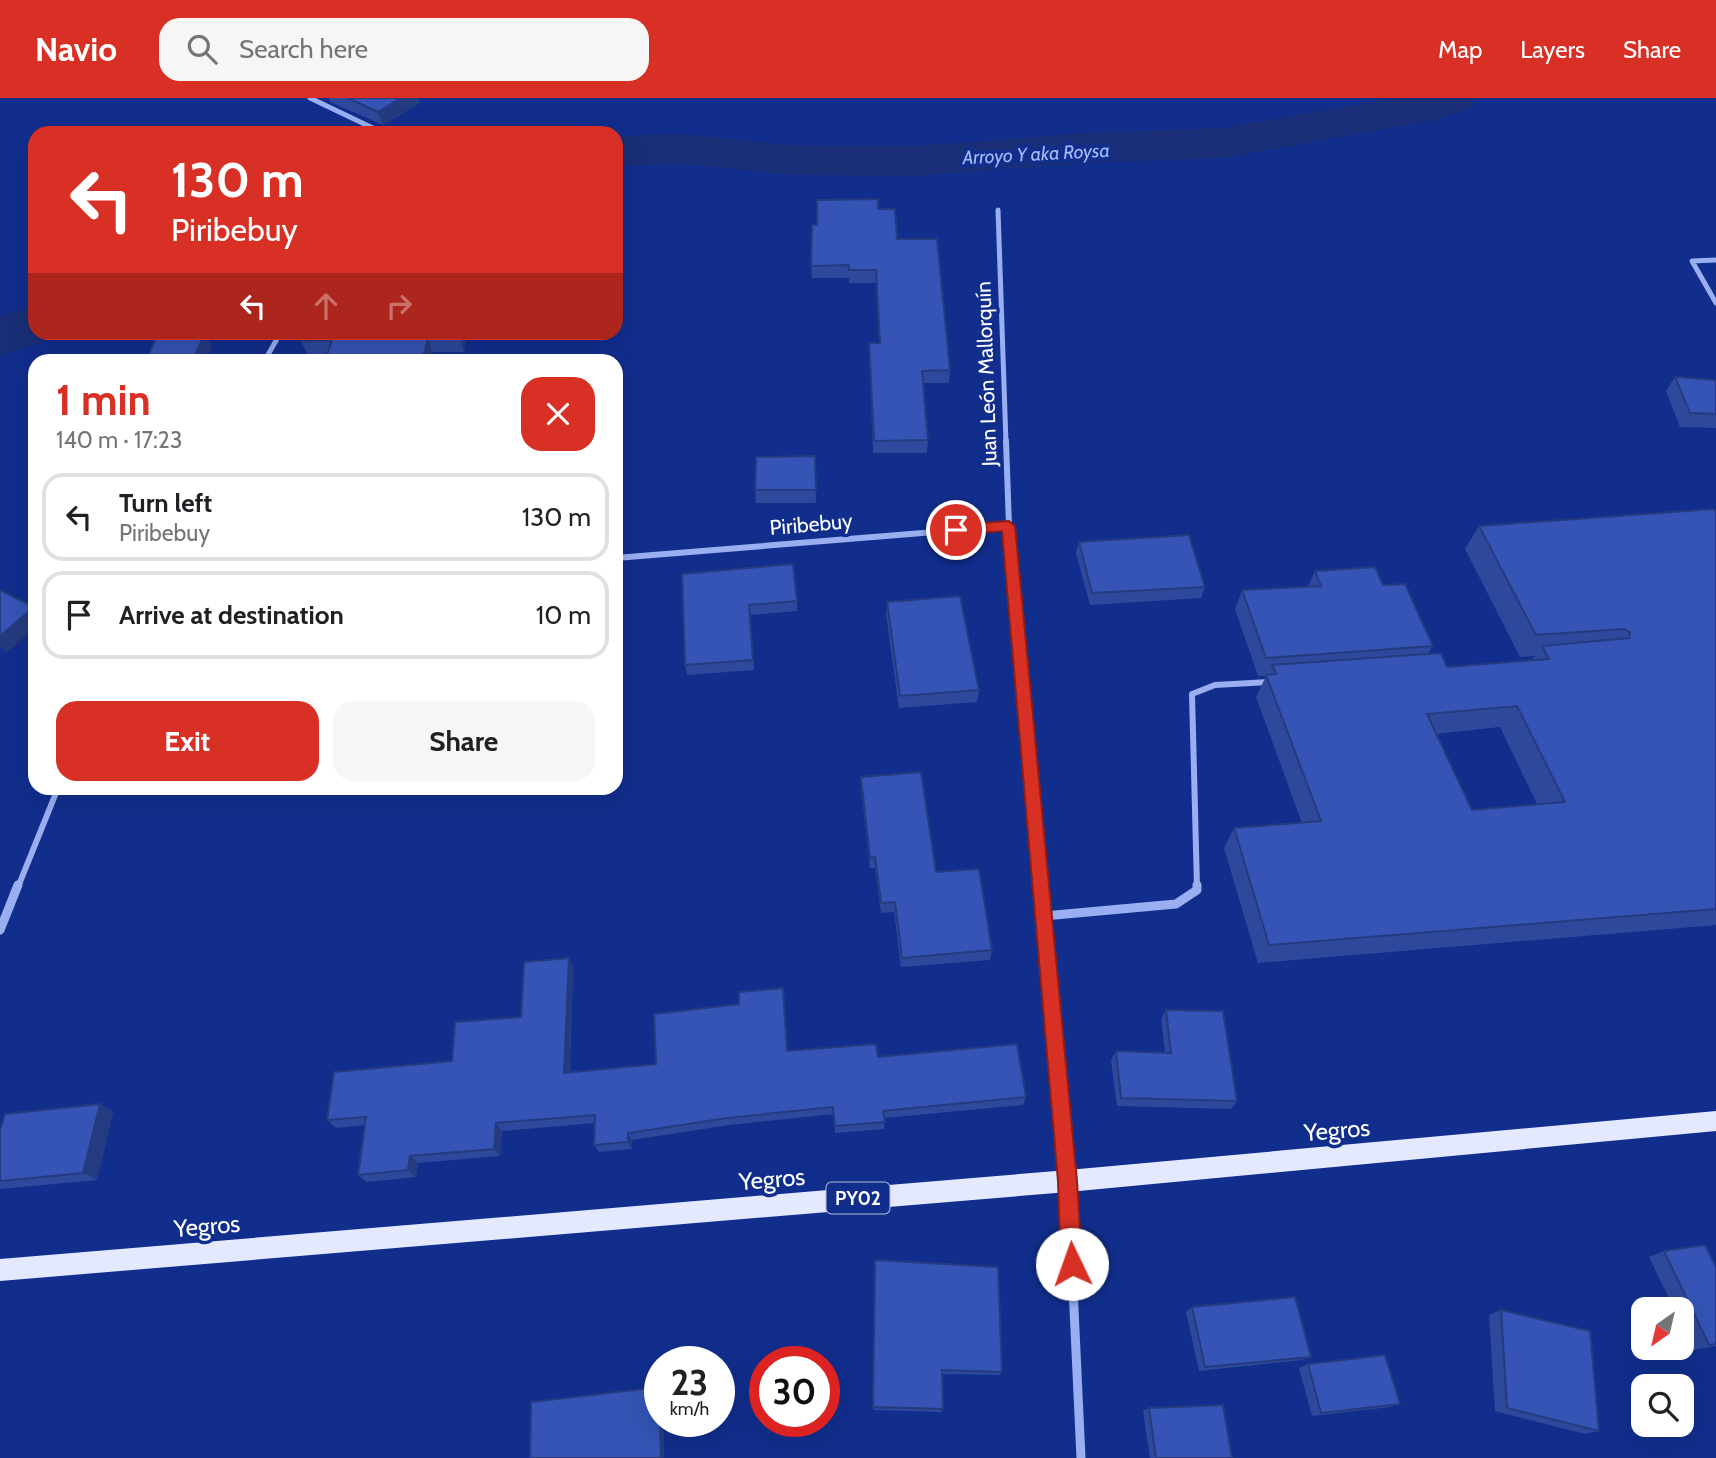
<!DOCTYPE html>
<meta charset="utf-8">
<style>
:root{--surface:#fff;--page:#f6f6f6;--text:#202124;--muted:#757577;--line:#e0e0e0;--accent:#d93025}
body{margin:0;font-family:Cabin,sans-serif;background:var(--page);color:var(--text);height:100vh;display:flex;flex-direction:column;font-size:26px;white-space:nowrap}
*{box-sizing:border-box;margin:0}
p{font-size:23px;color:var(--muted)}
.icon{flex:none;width:38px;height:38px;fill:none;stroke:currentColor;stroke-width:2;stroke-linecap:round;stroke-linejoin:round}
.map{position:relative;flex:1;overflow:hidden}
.panel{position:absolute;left:28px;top:256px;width:595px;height:441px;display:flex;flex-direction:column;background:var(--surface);border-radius:21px;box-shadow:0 7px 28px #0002}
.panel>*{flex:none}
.hud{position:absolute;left:28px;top:28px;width:595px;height:214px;border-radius:21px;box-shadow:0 7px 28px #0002;background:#d93025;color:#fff;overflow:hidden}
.needle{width:46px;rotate:214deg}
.fabs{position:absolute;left:1631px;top:1199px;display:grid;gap:14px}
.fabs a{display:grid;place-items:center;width:63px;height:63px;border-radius:14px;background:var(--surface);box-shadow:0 7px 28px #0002;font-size:35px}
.speed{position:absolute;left:644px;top:1248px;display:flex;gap:14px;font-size:35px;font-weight:700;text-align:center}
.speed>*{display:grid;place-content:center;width:91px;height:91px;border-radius:50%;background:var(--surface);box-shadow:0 7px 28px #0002;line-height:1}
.speed small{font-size:18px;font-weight:400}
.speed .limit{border:10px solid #d22;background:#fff;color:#111}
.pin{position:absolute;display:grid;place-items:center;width:60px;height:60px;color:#fff;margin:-30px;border:4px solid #fff;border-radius:50%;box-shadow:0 2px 7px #0007}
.me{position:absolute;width:77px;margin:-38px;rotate:357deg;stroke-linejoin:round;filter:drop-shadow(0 0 5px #0008)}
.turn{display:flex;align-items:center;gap:24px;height:147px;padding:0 28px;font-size:32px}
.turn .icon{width:91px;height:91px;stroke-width:2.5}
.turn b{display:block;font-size:49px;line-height:60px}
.lanes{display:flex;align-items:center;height:66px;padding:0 28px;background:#0003;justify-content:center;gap:35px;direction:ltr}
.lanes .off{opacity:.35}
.round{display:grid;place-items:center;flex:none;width:74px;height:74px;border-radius:21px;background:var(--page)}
.summary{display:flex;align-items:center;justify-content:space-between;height:119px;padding:0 28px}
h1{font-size:42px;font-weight:800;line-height:52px;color:var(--accent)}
.button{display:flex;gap:14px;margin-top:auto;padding:14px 28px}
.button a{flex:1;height:80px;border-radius:21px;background:var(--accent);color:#fff;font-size:28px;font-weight:800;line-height:80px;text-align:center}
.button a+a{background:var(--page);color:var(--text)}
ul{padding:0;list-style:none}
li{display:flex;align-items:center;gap:21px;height:88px;margin:0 14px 10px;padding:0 14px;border:4px solid var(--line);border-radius:21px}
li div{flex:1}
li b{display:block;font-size:26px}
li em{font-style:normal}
header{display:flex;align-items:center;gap:42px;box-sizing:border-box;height:98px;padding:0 35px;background:var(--accent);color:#fff}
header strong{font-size:33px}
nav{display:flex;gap:38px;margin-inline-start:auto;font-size:24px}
.search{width:490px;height:63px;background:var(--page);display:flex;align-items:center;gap:18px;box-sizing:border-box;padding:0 24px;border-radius:21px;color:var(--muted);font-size:26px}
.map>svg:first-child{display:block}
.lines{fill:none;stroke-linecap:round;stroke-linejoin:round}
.river{fill:#1a2f77;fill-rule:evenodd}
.street-far2{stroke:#9aaff2;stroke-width:5}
.street-far1{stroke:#9aaff2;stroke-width:6}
.street{stroke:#9aaff2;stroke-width:9}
.primary{fill:#e5e9ff;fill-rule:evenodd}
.wall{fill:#2e489c;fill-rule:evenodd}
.shaded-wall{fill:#253b7f}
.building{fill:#3554b5;stroke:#253b7f;stroke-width:2;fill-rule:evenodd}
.route{fill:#d93025;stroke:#8d1f18;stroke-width:2}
.labels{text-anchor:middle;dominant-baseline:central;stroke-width:7;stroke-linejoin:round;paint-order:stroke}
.far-water-label{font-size:19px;font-style:italic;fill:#a6bbf9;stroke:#112e8d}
.shield{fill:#112e8d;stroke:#b8c0dd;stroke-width:2}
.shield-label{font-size:19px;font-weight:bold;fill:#fff}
.street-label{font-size:21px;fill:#fff;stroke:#112e8d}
.near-street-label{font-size:24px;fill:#fff;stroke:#112e8d}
</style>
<header>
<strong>Navio</strong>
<div class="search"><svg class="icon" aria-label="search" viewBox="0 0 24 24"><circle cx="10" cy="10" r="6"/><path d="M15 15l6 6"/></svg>Search here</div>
<nav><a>Map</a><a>Layers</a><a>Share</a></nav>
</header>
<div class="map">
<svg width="1716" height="1360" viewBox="0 0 1716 1360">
<rect width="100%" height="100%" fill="#112e8d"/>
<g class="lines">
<g class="river">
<polygon points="1395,0 1477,0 1469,10 1435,22 1222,60 1085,65 917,78 790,77 682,66 616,68 616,38 682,36 790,47 917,48 1085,35 1222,30"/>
<polygon points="35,208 35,234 59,234 56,240 0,257 0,218"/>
</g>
<g class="street-far2">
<polyline points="310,0 377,32 376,35"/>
<polyline points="998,112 1006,345"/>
<polyline points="1716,162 1692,163 1716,205"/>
<polyline points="265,262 281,234"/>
</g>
<g class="street-far1">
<polyline points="1006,343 1009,428 1042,789"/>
<polyline points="616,460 1009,428"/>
<polyline points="18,789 58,690"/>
<polyline points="1197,789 1192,596 1215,587 1269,584"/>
</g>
<g class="street">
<polyline points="1041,787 1068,1083 1081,1360"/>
<polyline points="1044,818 1176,806 1197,792 1197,787"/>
<polyline points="0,832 18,787"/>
</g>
<polygon class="primary" points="1716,1013 1716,1033 1068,1094 0,1183 0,1161 1068,1072"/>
</g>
<g class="wall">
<polygon points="329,0 418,0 420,5 383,27 330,4"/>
<polygon points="878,111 897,141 950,272 949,285 923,285 928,342 927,355 873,355 869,245 879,245 876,185 849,185 849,180 812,180 811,168 817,127"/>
<polygon points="304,234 468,234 464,254 432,254 430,262 327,262 326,260 328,256 307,256 301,243"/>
<polygon points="1675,279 1716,282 1716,330 1680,329 1666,293"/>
<polygon points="815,358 816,405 756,405 755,392"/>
<path d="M1716,414V827L1258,865L1224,750L1234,730L1302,725L1256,599L1266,578H1258L1235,511L1242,492L1308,488L1315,473L1383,487L1433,548L1428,556L1447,569L1531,563L1535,558L1520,559L1465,451L1479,428ZM1500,629L1537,706L1472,712L1436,636Z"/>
<polygon points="1079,444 1205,489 1201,500 1090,507 1076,455"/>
<polygon points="682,476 797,503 797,513 750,517 754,572 687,577 685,567"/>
<polygon points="887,504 979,592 977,604 899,610 886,516"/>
<polygon points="861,679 936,774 992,852 990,862 901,869 894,814 881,815 875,770 870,770 861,690"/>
<polygon points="569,860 573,869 570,974 656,966 739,906 783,890 788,953 878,959 1026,999 1023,1007 884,1020 884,1031 835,1035 834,1016 729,1027 632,1042 632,1051 599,1054 594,1047 595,1025 502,1033 500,1058 418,1065 416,1079 367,1084 358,1077 365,1027 336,1030 327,1022 452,963 521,919"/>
<polygon points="1166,912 1237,1003 1231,1011 1117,1008 1111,962 1116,953 1165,955 1161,921"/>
<polygon points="100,1006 113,1014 97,1082 0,1091 0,1032"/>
<polygon points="1664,1153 1716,1169 1716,1248 1693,1252 1682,1228 1682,1211 1674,1211 1649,1159"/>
<polygon points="875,1162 1002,1274 999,1277 942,1276 943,1311 941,1314 873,1312"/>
<polygon points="1192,1209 1311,1259 1302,1262 1199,1273 1186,1214"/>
<polygon points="1501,1212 1599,1333 1585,1336 1495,1313 1489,1217"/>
<polygon points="1308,1266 1400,1306 1390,1309 1312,1318 1299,1270"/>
<polygon points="1149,1310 1232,1360 1150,1360 1143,1313"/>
</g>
<g class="shaded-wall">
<polygon points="401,0 418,0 420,5 383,27 378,14"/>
<polygon points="461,234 468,234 464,254 460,240"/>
<polygon points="205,235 212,249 206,262 193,262"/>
<polygon points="428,241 432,254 430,262 425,262 423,258"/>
<polygon points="34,509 35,510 35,530 6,555 0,548 0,538"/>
<polygon points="569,860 573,869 569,983 564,975"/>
<polygon points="100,1006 113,1014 97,1082 83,1075"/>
<polygon points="496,1025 502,1033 500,1058 494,1051"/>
<polygon points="628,1035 632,1042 632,1051 628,1044"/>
<polygon points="410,1058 418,1065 416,1079 408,1072"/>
<polygon points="660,1323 664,1323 664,1360 661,1360"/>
</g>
<g class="building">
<polygon points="348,0 401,0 378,14"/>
<polygon points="878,101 878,111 895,111 897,141 937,141 950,272 922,273 928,342 874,343 869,245 880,245 876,172 849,172 849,167 811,168 812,127 817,127 817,102"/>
<polygon points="304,234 461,234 460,240 428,241 423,258 418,258 417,262 344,262 345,260 326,260 332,242 301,243"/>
<polygon points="205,235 193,262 146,262 158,236"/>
<polygon points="1675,279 1716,282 1716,316 1690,315"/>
<polygon points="815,358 816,392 755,392 756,359"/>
<path d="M1714,411L1716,414V811L1269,847L1234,730L1321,723L1266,577L1276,576L1272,567L1441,555L1447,569L1549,561L1542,548L1629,540L1630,534L1624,531L1536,537L1479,428ZM1517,608L1565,704L1472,712L1427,616Z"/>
<polygon points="1189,437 1205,489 1092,495 1079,444"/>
<polygon points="793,466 797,503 749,507 753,562 685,567 682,476"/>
<polygon points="1375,469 1383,487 1405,486 1433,548 1266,560 1242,492 1321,488 1315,473"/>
<polygon points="0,492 34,509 0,538"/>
<polygon points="960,498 979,592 900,598 887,504"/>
<polygon points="921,674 936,774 979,771 992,852 902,860 895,804 881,805 875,759 870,760 861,679"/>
<polygon points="569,860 564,975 656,966 654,916 739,906 739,894 783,890 787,953 876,946 878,959 1017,946 1026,999 883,1013 885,1024 835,1028 833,1009 727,1020 628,1035 628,1044 594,1047 595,1017 496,1025 494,1051 410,1058 408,1072 358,1077 366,1019 327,1022 334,974 452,963 455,924 521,919 524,864"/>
<polygon points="1166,912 1223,913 1237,1003 1121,1000 1116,953 1171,955"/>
<polygon points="100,1006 83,1075 0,1083 0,1032 5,1016"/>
<polygon points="1705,1147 1716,1169 1716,1246 1709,1247 1664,1153"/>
<polygon points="875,1162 998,1169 1002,1274 942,1272 943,1311 873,1309"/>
<polygon points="1295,1199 1311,1259 1205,1269 1192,1209"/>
<polygon points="1501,1212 1590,1233 1599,1333 1507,1310"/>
<polygon points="1385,1257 1400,1306 1321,1315 1308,1266"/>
<polygon points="659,1289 661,1360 530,1360 531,1304"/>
<polygon points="1223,1307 1232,1360 1156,1360 1149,1310"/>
</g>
<polygon class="route" points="1009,423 1015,428 1077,1083 1082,1166 1079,1173 1072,1176 1064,1173 1061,1166 1058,1083 1002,433 956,437 949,432 956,427"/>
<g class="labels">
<g class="far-water-label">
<text transform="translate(1036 56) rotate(-3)">Arroyo Y aka Roysa</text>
</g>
<rect class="shield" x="826.5" y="1084.5" width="63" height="31" rx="5"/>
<g class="shield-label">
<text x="858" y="1100">PY02</text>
</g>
<g class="street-label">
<text transform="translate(986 276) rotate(-92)">Juan León Mallorquín</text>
<text transform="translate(811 426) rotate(-5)">Piribebuy</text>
</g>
<g class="near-street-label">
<text transform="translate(1337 1032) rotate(-5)">Yegros</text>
<text transform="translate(772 1081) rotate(-5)">Yegros</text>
<text transform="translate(207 1128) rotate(-5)">Yegros</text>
</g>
</g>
</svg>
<div class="fabs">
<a><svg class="needle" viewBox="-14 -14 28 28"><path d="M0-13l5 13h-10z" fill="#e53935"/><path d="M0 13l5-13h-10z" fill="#757577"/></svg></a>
<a><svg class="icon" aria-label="search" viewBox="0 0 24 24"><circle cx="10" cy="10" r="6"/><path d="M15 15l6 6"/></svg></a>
</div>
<div class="speed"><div>23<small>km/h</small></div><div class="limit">30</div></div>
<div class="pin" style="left:956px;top:432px;background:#d93025"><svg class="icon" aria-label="arrive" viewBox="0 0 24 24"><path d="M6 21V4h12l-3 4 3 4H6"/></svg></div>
<svg class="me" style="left:1072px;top:1166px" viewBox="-20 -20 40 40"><circle r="19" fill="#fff"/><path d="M0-13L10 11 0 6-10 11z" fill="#d93025"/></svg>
<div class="hud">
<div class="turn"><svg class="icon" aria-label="left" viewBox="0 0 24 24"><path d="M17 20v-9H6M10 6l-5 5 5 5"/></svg><div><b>130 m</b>Piribebuy</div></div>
<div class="lanes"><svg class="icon" aria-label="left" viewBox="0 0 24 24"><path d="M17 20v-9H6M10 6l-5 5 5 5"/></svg><svg class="icon off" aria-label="ahead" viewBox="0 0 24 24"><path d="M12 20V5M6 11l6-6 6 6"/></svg><svg class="icon off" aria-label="right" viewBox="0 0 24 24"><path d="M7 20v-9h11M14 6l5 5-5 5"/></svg></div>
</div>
<section class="panel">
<div class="summary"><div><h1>1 min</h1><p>140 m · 17:23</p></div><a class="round" style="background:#d93025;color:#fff"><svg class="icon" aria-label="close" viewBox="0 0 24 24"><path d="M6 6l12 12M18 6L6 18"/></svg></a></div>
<ul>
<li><svg class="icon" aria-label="left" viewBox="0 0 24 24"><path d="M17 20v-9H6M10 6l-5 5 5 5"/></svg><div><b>Turn left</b><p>Piribebuy</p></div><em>130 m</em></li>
<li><svg class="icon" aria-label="arrive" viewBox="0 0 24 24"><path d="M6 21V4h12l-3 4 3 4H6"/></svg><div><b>Arrive at destination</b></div><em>10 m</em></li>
</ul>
<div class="button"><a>Exit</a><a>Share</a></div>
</section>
</div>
